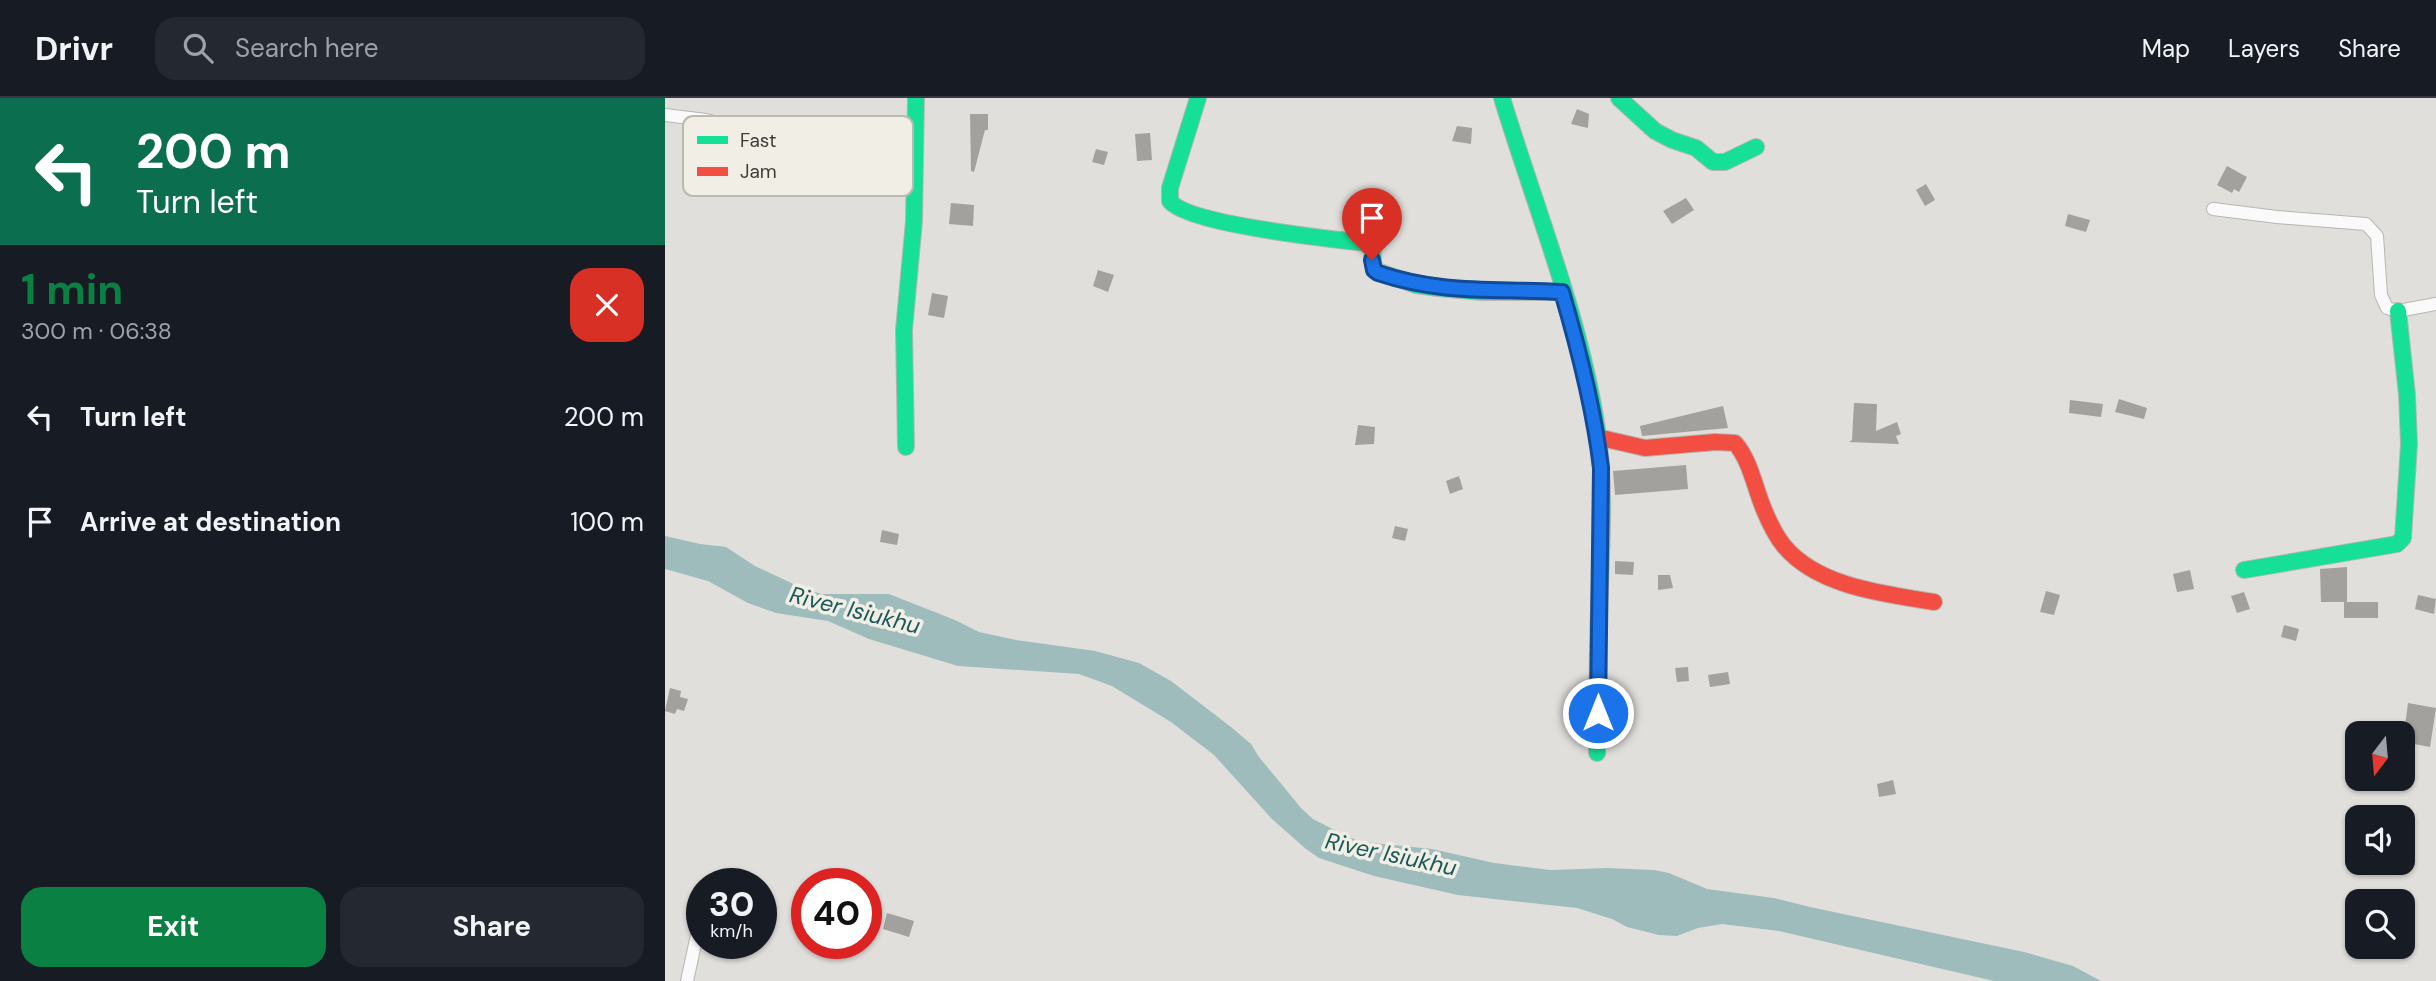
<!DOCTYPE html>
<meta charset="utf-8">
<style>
:root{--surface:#171b24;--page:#242831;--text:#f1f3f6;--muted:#9ea1a6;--line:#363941;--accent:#0b8043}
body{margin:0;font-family:"DM Sans",sans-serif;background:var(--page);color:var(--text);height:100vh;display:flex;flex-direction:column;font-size:26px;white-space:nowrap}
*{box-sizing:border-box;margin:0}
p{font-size:23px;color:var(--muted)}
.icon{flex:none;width:38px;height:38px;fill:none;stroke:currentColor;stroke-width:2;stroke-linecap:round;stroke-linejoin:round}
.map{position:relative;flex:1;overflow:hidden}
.sheet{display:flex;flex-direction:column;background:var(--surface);width:665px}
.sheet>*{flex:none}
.top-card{background:#0b6e4f;color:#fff;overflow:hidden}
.needle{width:46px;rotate:196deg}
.tools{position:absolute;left:1680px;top:623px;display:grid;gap:14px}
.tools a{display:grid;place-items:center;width:70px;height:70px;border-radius:14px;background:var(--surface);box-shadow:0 2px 5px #0004;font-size:35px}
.speed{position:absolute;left:21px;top:770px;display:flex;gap:14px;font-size:35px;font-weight:700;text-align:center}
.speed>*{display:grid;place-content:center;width:91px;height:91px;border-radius:50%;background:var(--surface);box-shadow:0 2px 5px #0004;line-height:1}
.speed small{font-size:18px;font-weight:400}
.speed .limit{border:10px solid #d22;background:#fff;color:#111}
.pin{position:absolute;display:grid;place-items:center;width:60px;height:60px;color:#fff;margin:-72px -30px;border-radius:50% 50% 50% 0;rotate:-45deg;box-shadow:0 0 7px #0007}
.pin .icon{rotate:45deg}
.me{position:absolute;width:77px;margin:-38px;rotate:0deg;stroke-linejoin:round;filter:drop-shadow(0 0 5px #0008)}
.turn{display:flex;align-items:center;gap:24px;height:147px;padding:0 21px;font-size:32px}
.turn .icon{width:91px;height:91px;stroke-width:2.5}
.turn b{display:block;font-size:49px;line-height:60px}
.round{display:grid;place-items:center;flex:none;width:74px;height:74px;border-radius:21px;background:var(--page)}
.headline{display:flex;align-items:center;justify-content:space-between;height:119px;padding:0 21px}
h1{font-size:42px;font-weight:700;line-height:52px;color:var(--accent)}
.button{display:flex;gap:14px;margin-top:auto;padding:14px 21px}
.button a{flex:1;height:80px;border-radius:21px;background:var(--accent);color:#fff;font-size:28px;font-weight:700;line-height:80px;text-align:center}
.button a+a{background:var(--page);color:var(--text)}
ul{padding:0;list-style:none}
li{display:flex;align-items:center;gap:21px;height:105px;padding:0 21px}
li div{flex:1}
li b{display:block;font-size:26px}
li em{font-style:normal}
header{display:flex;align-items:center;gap:42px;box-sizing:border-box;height:98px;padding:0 35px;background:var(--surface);border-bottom:2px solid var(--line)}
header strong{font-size:33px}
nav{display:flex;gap:38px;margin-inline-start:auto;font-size:24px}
.search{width:490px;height:63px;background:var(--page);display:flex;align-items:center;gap:18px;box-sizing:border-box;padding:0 24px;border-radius:21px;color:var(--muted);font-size:26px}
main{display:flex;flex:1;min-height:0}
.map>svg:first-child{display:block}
.water{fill:#9dbcbb}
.building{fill:#a3a19e}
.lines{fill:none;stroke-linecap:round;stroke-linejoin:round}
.street-casing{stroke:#b7b6b3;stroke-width:14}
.fast-casing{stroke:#b7b6b3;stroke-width:18}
.jam-casing{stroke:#b7b6b3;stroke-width:18}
.street{stroke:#fafafa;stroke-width:12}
.fast{stroke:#16e098;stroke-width:16}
.jam{stroke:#f24e42;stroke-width:16}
.route-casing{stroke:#114b97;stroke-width:18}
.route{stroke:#1a73e8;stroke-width:12}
.labels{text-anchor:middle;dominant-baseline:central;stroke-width:7;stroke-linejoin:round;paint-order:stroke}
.water-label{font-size:23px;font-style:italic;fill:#1a595a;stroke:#f1eee6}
.key{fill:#f1eee6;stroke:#bbb9b2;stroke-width:2}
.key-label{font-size:19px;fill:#3e3d3a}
</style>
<header>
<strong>Drivr</strong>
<div class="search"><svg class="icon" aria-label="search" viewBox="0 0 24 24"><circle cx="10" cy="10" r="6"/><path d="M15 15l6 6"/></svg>Search here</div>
<nav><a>Map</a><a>Layers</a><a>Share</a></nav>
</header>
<main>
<section class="sheet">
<div class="top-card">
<div class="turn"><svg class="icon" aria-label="left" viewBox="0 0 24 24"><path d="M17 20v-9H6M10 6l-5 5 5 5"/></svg><div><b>200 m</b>Turn left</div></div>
</div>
<div class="headline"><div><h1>1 min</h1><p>300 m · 06:38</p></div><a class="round" style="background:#d93025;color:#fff"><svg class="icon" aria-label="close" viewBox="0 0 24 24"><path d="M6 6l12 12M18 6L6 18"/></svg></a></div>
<ul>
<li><svg class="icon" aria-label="left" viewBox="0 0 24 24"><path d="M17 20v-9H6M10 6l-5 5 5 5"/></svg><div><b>Turn left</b></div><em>200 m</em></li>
<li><svg class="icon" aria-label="arrive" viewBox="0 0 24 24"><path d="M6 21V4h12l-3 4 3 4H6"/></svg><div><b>Arrive at destination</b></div><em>100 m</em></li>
</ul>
<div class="button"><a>Exit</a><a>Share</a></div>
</section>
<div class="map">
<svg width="1771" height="883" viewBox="0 0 1771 883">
<rect width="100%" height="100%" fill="#e1dfdc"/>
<polygon class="water" points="0,438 35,446 61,449 90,468 139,491 157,496 224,496 290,522 314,534 351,542 430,553 474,565 506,583 566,629 586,646 594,659 636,710 648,721 683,739 698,744 767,751 829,765 886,772 943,770 989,772 1004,775 1042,791 1109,800 1145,809 1359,854 1408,868 1436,883 1329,883 1114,833 1057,826 1033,830 1012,838 994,837 962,829 947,821 912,810 793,797 709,778 654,760 641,751 607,721 549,657 506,624 447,588 414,576 293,568 204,541 163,523 111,515 83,505 43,483 0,471"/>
<g class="building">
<polygon points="912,11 924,16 923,30 906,26"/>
<polygon points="305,16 323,16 323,32 320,32 309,74 306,73"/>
<polygon points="792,28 807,30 806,46 787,43"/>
<polygon points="485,35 487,62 472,63 470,36"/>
<polygon points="431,51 443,54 439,67 427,64"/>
<polygon points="1562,68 1582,79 1574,94 1569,91 1567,95 1552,87"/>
<polygon points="1261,86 1270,102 1260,108 1251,92"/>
<polygon points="1021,100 1029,112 1007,126 998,113"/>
<polygon points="286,105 309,107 308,128 284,126"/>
<polygon points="1403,116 1425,122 1421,134 1400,128"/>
<polygon points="433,172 449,177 443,194 428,188"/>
<polygon points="267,195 283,198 279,220 263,217"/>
<polygon points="1454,301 1482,310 1479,321 1450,314"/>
<polygon points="1405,302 1438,306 1436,319 1404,315"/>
<polygon points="1189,305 1212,306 1211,333 1232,324 1236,336 1231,338 1234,346 1184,344 1187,342"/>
<polygon points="1058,308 1063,330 977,338 975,328"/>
<polygon points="693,327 710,329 709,346 690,347"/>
<polygon points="1021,367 1023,391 950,397 948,373"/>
<polygon points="794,378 798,391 785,396 781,383"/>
<polygon points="730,428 743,431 740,443 727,440"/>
<polygon points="217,432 234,436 232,447 215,444"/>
<polygon points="950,463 969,464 968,477 950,476"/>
<polygon points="1682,469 1682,504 1713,504 1713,520 1679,520 1679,504 1656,504 1655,471"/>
<polygon points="1525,472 1529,491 1512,494 1508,476"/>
<polygon points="993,477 1005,477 1008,490 993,492"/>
<polygon points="1381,493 1395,497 1389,517 1375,514"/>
<polygon points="1579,494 1585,511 1572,515 1566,498"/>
<polygon points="1753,497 1771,501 1769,516 1750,511"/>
<polygon points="1619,527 1634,531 1631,543 1616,539"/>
<polygon points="1023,569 1024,583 1012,584 1010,570"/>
<polygon points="1063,574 1065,586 1045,589 1043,577"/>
<polygon points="5,590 16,593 15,599 23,601 19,613 12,611 10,616 0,613"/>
<polygon points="1743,605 1771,610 1765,649 1738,644"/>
<polygon points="1228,682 1231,696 1214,699 1212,686"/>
<polygon points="222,815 249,823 244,839 218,831"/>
</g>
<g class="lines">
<g class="street-casing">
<g id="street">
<polyline points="0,17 41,22 249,73"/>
<polyline points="1548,111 1612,119 1701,126 1712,138 1716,197 1722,210 1733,213 1771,206"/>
<polyline points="22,883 37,814"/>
</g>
</g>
<g class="fast-casing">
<g id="fast">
<path d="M533,0L505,90V103C522,126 666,141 700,145L707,151L709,172L751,187L773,190L817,194H897"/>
<path d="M837,0C870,109 915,218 932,331C941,391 936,452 934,512C932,559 933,607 932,655"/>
<polyline points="954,0 990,33 1007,42 1031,50 1048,64 1060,64 1091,49"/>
<polyline points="241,349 239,232 249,123 251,0"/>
<polyline points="1579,472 1732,446 1738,440 1744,346 1742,297 1733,213"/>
</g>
</g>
<g class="jam-casing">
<path id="jam" d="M932,339L980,350L1050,344L1070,345C1086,363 1090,392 1100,414C1105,426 1111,438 1119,448C1153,489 1220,496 1269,504"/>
</g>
<use href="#street" class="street"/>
<use href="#fast" class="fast"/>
<use href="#jam" class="jam"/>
</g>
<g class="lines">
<g class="route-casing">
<path id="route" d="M707,162L709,172L713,175C780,197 829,190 897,194C914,252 929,310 936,370L933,615"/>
</g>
<use href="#route" class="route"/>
</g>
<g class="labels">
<g class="water-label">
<text transform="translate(190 512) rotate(14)">River Isiukhu</text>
<text transform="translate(726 756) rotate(12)">River Isiukhu</text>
</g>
</g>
<rect x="18" y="18" width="230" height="80" rx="10" class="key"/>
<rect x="32" y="38" width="31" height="8" fill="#16e098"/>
<rect x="32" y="69" width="31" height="9" fill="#f24e42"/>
<g class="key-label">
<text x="75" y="49">Fast</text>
<text x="75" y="80">Jam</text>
</g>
</svg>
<div class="tools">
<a><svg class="needle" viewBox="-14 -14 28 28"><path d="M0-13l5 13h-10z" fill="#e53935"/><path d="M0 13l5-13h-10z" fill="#9ea1a6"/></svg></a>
<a><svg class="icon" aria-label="sound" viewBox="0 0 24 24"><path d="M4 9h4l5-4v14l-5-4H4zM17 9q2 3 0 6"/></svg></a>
<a><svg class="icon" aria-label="search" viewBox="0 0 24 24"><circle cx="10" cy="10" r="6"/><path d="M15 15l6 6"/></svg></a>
</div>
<div class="speed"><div>30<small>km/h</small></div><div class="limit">40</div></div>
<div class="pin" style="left:707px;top:162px;background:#d93025"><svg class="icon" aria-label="arrive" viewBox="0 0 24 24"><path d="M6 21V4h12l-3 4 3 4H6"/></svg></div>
<svg class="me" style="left:933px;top:615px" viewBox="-20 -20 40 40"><circle r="17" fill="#1a73e8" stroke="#fff" stroke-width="3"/><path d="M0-11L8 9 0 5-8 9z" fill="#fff"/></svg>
</div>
</main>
